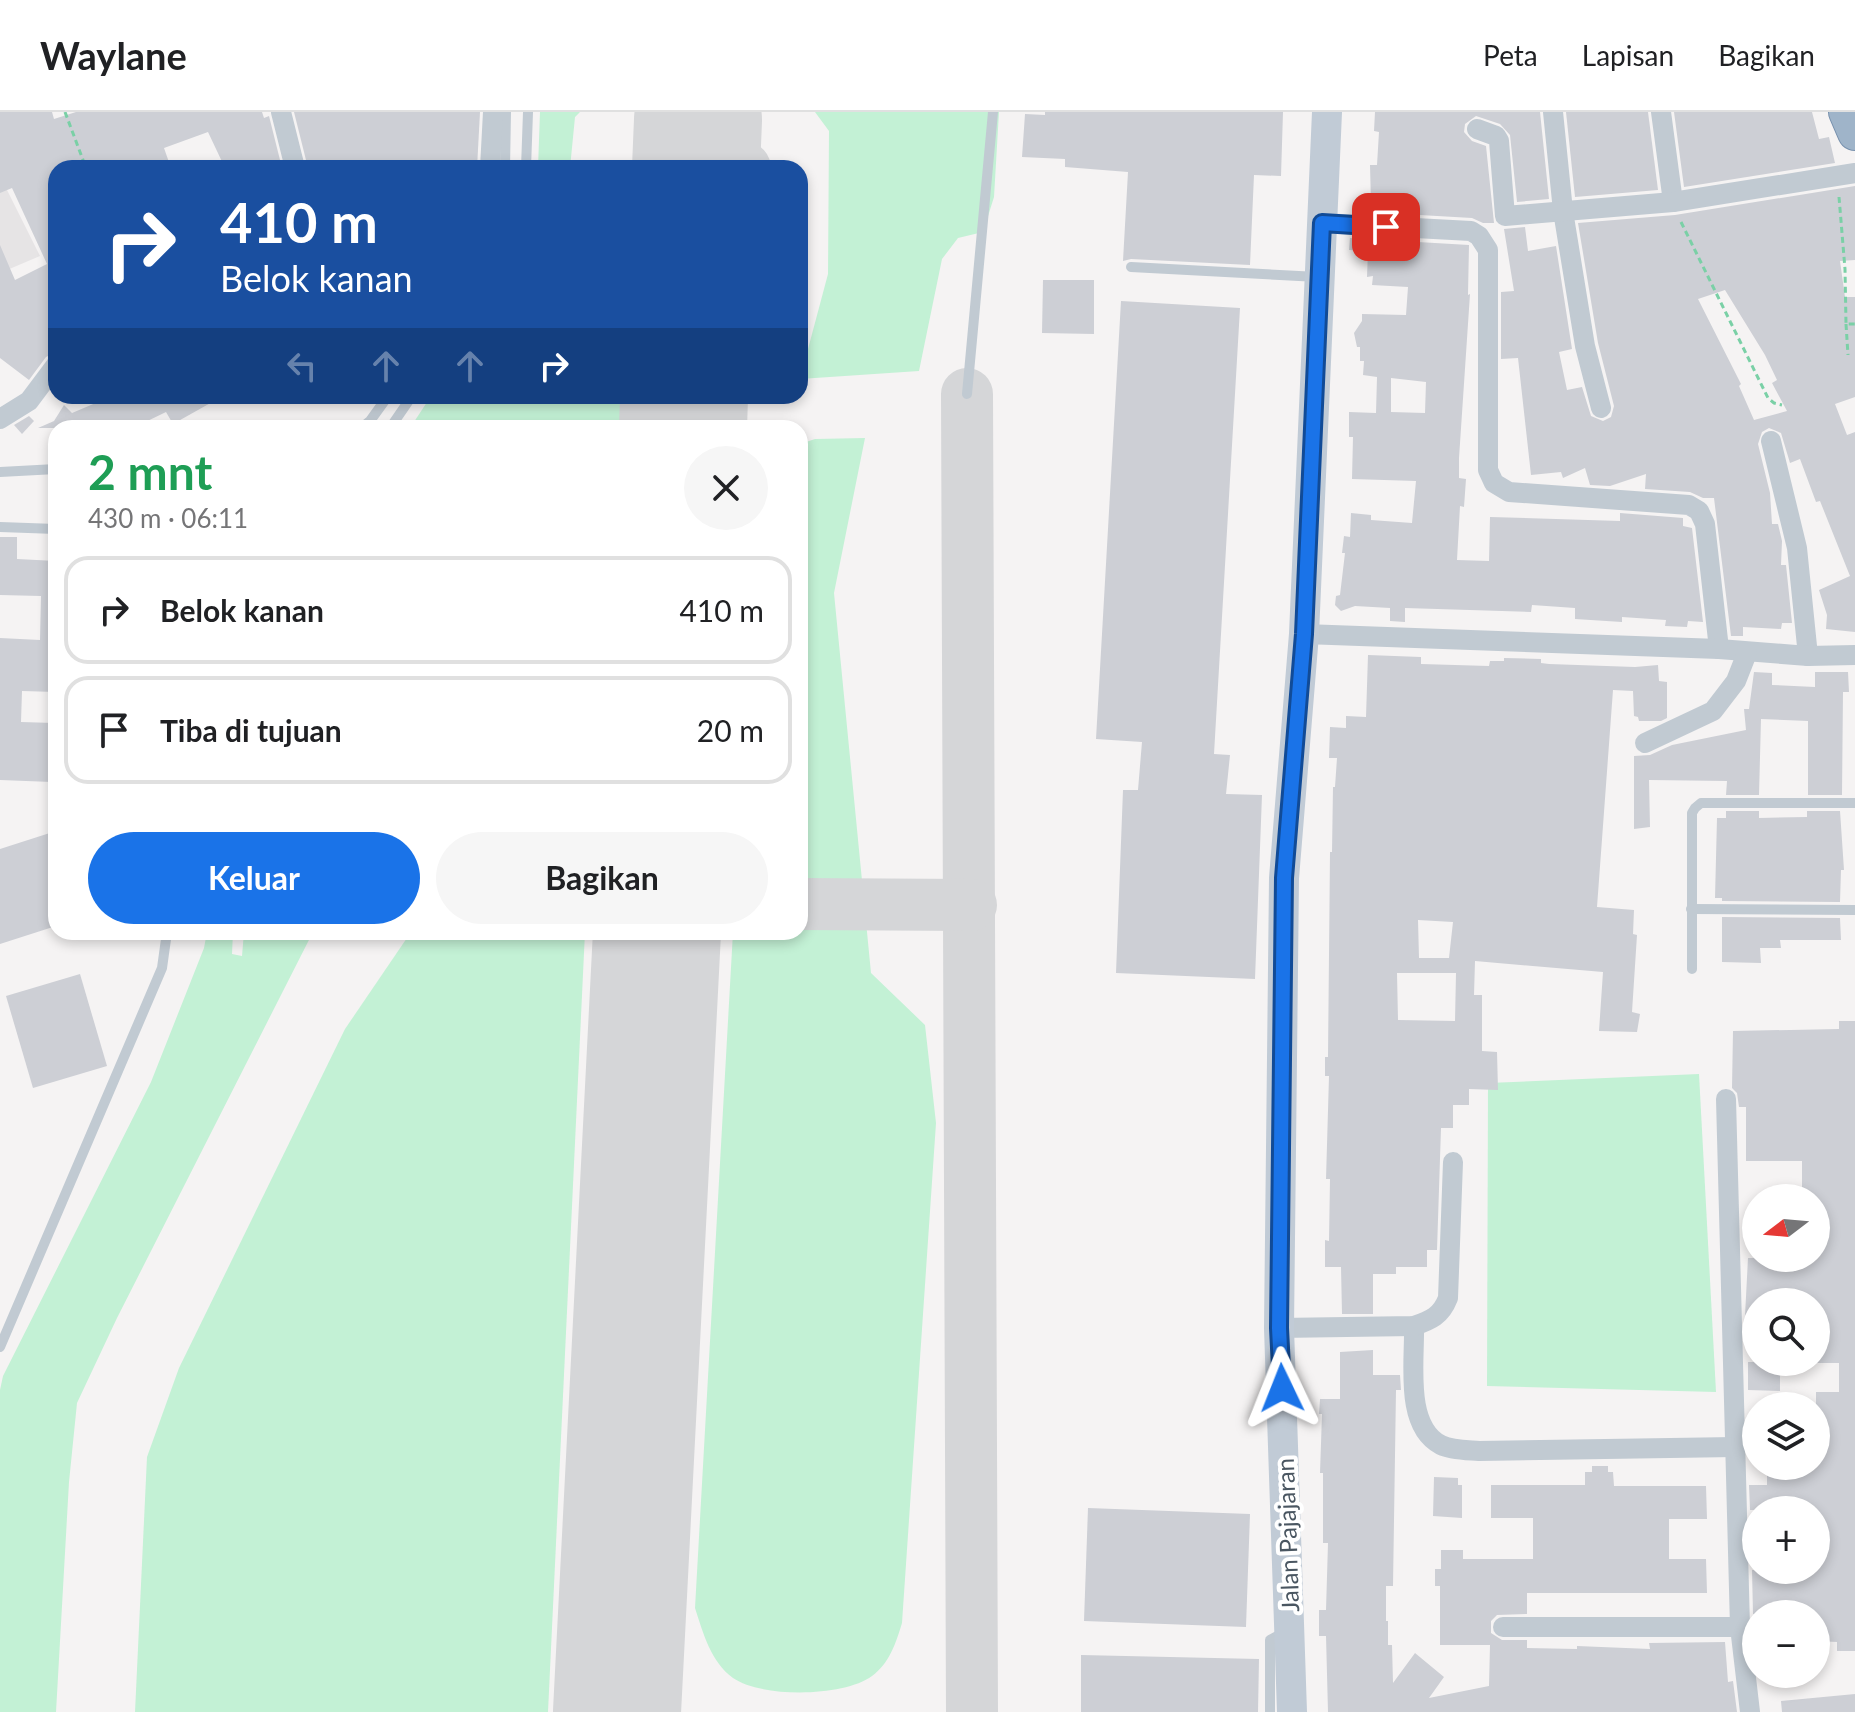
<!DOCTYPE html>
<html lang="id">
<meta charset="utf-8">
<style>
:root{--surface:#fff;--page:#f6f6f6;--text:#202124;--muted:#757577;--line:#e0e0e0;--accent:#1a73e8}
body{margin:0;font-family:Lato,sans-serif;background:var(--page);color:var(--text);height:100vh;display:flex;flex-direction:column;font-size:30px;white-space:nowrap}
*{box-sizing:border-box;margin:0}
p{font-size:26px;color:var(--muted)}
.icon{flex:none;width:44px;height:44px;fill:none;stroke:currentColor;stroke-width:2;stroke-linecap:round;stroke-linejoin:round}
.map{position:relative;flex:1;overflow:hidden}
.panel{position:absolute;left:48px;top:308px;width:760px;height:520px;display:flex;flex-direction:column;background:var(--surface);border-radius:24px;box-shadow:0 4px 12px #0003}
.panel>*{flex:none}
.banner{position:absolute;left:48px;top:48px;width:760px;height:244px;border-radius:24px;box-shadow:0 4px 12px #0003;background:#1a4fa0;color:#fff;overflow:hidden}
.needle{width:52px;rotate:254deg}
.controls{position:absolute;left:1742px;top:1072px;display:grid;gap:16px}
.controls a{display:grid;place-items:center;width:88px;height:88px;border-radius:50%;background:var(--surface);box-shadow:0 4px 12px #0003;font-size:40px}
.pin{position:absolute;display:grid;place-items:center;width:68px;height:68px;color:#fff;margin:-34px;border-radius:16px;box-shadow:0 4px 12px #0006}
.me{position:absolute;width:88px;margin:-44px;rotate:358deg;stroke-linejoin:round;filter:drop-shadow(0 0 6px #0008)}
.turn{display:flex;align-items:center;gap:28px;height:168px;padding:0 40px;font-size:36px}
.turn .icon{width:104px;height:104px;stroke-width:2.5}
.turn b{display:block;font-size:56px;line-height:68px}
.lanes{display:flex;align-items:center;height:76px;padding:0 40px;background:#0003;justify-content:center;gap:40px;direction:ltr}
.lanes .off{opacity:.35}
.round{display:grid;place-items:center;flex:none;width:84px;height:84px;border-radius:42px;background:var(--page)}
.summary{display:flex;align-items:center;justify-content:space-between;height:136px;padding:0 40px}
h1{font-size:48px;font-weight:700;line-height:60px;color:#1e9e55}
.primary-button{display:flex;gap:16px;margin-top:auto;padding:16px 40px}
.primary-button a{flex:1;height:92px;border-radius:48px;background:var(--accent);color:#fff;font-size:32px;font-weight:700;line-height:92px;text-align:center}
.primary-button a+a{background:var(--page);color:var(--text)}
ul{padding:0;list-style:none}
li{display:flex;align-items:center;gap:24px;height:108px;margin:0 16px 12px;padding:0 24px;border:4px solid var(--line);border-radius:24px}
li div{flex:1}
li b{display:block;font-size:30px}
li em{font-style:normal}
header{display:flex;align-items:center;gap:48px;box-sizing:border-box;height:112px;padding:0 40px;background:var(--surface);border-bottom:2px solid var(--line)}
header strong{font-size:38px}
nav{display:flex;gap:44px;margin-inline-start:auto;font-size:28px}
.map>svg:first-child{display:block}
.education{fill:#e6e4e5}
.green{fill:#c3f1d5}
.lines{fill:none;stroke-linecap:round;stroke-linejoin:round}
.taxiway{stroke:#d5d6d8;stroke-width:52}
.runway{stroke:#d5d6d8;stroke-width:128}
.building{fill:#cdcfd5;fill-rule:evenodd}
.trunk-casing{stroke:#7690ad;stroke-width:36}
.path{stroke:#7ad0a6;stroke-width:3;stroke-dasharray:6 4;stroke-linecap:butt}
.service{stroke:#c1cad2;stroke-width:10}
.minor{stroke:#c1cad2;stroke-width:20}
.secondary{stroke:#c1cbd6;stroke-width:30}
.trunk{stroke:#9fb4c9;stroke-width:34}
.route-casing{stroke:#114b97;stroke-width:20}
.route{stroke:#1a73e8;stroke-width:14}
.labels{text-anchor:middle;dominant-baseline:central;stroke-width:8;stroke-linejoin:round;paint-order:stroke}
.street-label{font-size:24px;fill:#4a5661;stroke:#fff}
</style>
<header>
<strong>Waylane</strong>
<nav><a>Peta</a><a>Lapisan</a><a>Bagikan</a></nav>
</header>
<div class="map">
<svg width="1855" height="1600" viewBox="0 0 1855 1600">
<rect width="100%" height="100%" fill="#f5f3f3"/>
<polygon class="education" points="0,64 40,144 0,161"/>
<g class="green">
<polygon points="540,0 580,0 575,5 570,56 538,56"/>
<polygon points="815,0 999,0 994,85 983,120 958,126 942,147 919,259 800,267 828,162 829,19"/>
<polygon points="431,284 623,284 621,316 410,316"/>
<path d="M865,326L834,481L871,861L925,913L936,1011L902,1511C896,1531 889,1552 872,1564C844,1585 762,1586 733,1566C711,1550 703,1521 695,1496L733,820H800V332L815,327Z"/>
<polygon points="207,820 233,820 232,842 242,844 244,820 313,820 117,1206 77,1291 69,1370 56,1600 0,1600 0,1278 3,1264 151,970 204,836"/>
<polygon points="411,820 585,820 548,1600 135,1600 147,1345 179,1256 345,917"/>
<polygon points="1699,962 1716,1280 1487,1274 1488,971"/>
</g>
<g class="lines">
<g class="taxiway">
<path d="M676,56C700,44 721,45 745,56"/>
<polyline points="967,282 972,1600"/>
<polyline points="684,284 684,288"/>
<polyline points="800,792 971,793"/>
<polyline points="655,856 675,820"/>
<polyline points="620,1544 623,1574 635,1600"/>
</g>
<g class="runway">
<polyline points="696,56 698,8"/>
<polyline points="683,316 684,284"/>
<polyline points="617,1600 657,820"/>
</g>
</g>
<g class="building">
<polygon points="0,0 52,0 54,7 76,0 262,0 264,6 269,4 282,56 225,56 208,20 164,36 171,56 56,56 56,240 46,245 29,268 0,246 0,133 15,168 47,152 12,76 0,81"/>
<polygon points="294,0 480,0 477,56 308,56"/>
<polygon points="1045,0 1283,0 1281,64 1254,63 1250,153 1131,147 1123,149 1128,60 1065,55 1065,47 1022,45 1025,2 1045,3"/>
<polygon points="1375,0 1540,0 1549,87 1517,90 1510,23 1500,12 1476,4 1465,12 1464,20 1472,29 1486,34 1494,111 1483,111 1472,106 1385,101 1384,91 1371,91 1370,53 1377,53 1379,20 1374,19"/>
<polygon points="1566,0 1648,0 1658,78 1575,85"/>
<polygon points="1674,0 1812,0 1819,27 1829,25 1835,51 1684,75"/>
<path d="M1855,74V148L1840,149L1845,185H1855V285L1835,292L1847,323L1855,320V520L1826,517L1827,503L1819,478L1850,464L1820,389L1816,390L1800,347L1790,351L1781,321L1769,316L1762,320L1758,332L1770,381L1772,412H1778L1782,429L1781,453H1786L1792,511H1782L1781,517L1743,515V524H1731L1714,386H1703L1690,380L1645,377L1646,362L1610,374L1590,373L1585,356L1563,366L1561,360L1531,363L1518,246L1501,247V180L1514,179L1504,117L1525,115L1528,139L1556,134L1572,237L1559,240L1567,278L1582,275L1591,304L1603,309L1611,305L1614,294L1598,231L1578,111L1675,103ZM1725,178L1765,243L1777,268L1772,271L1787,299L1754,308L1739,274L1741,272L1698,187Z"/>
<path d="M1350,126L1469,133L1468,183L1470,182L1459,346V366L1466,367L1464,395L1460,394L1457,448L1489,449L1490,405L1620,409V401L1683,406V414L1692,416L1703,510L1688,509L1687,515L1665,514L1666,508L1622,505V510L1575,507V496L1532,493L1531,500L1405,496V510L1390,509V496L1355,494L1341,499L1335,493L1336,484L1340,483L1345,441H1342L1344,424L1350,425L1351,401L1371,403V408L1412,411L1416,369L1352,367L1353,325H1349V300L1376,301L1377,265L1363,263L1364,249H1360V235H1357L1354,221L1362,209V202L1406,203L1408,175L1372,173L1373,164L1367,165L1368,139L1349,138ZM1391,266L1426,270L1425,301L1391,300Z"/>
<polygon points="1043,168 1094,168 1094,222 1042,221"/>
<polygon points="1121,189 1240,196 1214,642 1230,643 1226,682 1262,683 1255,867 1116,861 1123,678 1138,678 1142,630 1096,627"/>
<polygon points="95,284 223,284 173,312 166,300 133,316 38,316 54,309 64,293 72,301 98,290"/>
<polygon points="29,304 34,309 22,322 14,313"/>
<polygon points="0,425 17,425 17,447 56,449 56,580 22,579 21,610 54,611 52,670 0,668 0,526 40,528 41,484 0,483"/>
<path d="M1368,543L1421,545V552L1489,554L1490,549H1504V546L1541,547V551L1549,552L1635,555L1658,553L1659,569L1667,570V606L1661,609H1639L1638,605L1634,604L1633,579L1613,578L1597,795L1634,798L1633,822L1637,823L1632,900L1640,902L1637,920L1599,919L1603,860L1475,849L1474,883H1482V939L1497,940L1498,978L1469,977V993H1453V1016H1441L1437,1138H1427V1155H1396V1162H1373V1202H1342L1341,1155H1325V1128L1329,1129L1330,1067H1326L1329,964H1325V945H1328L1330,740H1332L1333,675H1335L1337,646H1329L1330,615L1346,616V604L1366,605ZM1418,808L1453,810L1449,846H1419ZM1397,861H1456L1455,909L1398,908Z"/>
<polygon points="1754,560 1772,561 1772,573 1815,575 1815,560 1848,560 1849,580 1843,580 1842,683 1808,683 1808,609 1761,607 1759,683 1726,683 1727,669 1649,668 1650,715 1634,717 1634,644 1650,643 1672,633 1746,618 1744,597 1749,597"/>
<polygon points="1726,699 1759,699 1759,706 1807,705 1807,699 1840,699 1844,758 1841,758 1840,790 1722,789 1722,786 1715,786 1717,706 1726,706"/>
<polygon points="56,719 56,814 0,832 0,737"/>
<polygon points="1722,805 1840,806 1841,828 1780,828 1781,836 1760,836 1761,851 1722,850"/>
<polygon points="80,862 107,954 33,976 6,884"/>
<polygon points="1839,909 1855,909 1855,1539 1837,1539 1837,1530 1816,1529 1816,1502 1753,1502 1752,1458 1816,1458 1816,1398 1750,1398 1749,1373 1767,1373 1767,1354 1816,1354 1816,1280 1839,1280 1839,1251 1816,1251 1816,1190 1756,1190 1756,1204 1745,1204 1748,1146 1816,1146 1816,1086 1802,1086 1802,1049 1746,1049 1746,995 1739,995 1737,981 1732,976 1733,919 1839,917"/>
<polygon points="1373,1238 1373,1263 1400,1263 1401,1278 1396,1278 1393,1474 1386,1474 1386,1509 1388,1509 1388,1533 1392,1533 1393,1571 1415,1541 1444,1565 1429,1586 1489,1574 1490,1533 1440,1533 1440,1474 1435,1474 1435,1457 1441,1457 1441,1438 1463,1438 1463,1447 1533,1447 1533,1406 1491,1406 1491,1373 1585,1373 1585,1360 1592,1360 1592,1354 1608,1354 1608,1360 1613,1360 1614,1374 1706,1374 1707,1407 1669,1407 1669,1447 1706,1447 1707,1481 1527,1481 1527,1502 1497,1503 1491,1509 1491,1521 1502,1528 1527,1528 1527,1536 1577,1537 1577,1534 1650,1537 1649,1531 1725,1530 1728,1570 1733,1569 1737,1600 1328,1600 1326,1524 1319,1524 1319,1498 1326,1498 1328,1431 1323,1431 1323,1361 1320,1361 1322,1302 1319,1302 1320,1287 1340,1287 1340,1240"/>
<polygon points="1748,1250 1780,1250 1780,1279 1748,1278"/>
<polygon points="1434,1365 1458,1366 1458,1373 1462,1373 1462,1406 1433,1404"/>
<polygon points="1088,1396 1250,1402 1246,1515 1084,1509"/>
<polygon points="1081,1543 1259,1547 1258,1600 1081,1600"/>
<polygon points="1855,1582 1855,1600 1782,1600 1781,1589"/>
</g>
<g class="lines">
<g class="trunk-casing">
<polyline id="trunk" points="1846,0 1855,21"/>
</g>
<g class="path">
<polyline points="65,0 86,56"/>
<polyline points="1839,85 1845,157 1846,212 1855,212"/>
<polyline points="1681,110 1768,286 1774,291 1782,293"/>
<polyline points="1846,212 1848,243"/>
</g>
<g class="service">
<polyline points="505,56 506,0"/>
<polyline points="526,56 528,0"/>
<polyline points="1131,155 1318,165"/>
<polyline points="967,282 993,0"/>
<polyline points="361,316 370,309 388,284"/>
<polyline points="390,316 412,284"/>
<polyline points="0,360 56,357"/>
<polyline points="0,415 56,417"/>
<polyline points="1691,797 1855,798"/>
<polyline points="1692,857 1692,701 1695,696 1701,691 1855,691"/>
<polyline points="0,1235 162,856 167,820"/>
<polyline points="1270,1600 1270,1528 1285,1520"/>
</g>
<g class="minor">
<polyline points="281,0 295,56"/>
<polyline points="1553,0 1563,99 1585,234 1601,296"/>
<polyline points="1661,0 1673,90"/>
<polyline points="1477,17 1496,24 1499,29 1505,104 1673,90 1855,61"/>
<polyline points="490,56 493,0"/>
<polyline points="1322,111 1471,119 1479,124 1488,138 1488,358 1494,371 1509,380 1689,393 1699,399 1705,412 1719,537"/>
<polyline points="0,307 29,289 56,253"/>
<polyline points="1771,329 1797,436 1808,544"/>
<polyline points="1304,522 1719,537 1808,544 1855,543"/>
<polyline points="1645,631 1713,599 1736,569 1747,541"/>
<polyline points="1726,987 1740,1515 1750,1600"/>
<path d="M1414,1214C1415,1249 1404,1314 1441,1333C1451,1338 1467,1338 1479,1339L1735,1335"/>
<path d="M1279,1216L1414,1214C1431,1208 1441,1204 1448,1186L1453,1050"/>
<polyline points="1503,1515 1740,1515"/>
</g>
<polyline class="secondary" points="1292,1600 1279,1216 1284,766 1304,522 1327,0"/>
<use href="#trunk" class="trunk"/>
</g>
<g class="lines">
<g class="route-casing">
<polyline id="route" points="1282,1276 1279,1216 1284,766 1304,522 1322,111 1386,115"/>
</g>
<use href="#route" class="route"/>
</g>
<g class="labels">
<g class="street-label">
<text transform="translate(1287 1423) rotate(-92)">Jalan Pajajaran</text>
</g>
</g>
</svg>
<div class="controls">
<a><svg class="needle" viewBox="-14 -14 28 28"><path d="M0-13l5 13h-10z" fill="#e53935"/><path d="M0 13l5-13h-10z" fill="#757577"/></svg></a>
<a><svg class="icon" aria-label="search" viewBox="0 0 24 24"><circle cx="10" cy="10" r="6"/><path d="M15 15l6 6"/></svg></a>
<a><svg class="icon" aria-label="layers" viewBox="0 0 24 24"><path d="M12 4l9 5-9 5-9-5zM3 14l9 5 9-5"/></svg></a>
<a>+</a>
<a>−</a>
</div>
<div class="pin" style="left:1386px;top:115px;background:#d93025"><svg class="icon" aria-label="arrive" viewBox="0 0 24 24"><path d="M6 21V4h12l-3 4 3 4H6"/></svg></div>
<svg class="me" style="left:1282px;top:1276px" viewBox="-20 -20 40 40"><path d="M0-17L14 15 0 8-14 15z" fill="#1a73e8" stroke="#fff" stroke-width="4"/></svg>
<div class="banner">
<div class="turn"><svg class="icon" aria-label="right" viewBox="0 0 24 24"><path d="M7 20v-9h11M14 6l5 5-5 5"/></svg><div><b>410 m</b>Belok kanan</div></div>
<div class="lanes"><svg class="icon off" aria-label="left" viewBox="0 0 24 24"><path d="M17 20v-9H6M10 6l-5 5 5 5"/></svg><svg class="icon off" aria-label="ahead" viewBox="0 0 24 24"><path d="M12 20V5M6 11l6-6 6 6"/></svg><svg class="icon off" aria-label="ahead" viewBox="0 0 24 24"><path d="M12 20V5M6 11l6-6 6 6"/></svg><svg class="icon" aria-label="right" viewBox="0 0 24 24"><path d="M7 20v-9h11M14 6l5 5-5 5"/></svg></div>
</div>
<section class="panel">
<div class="summary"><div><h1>2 mnt</h1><p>430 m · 06:11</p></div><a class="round"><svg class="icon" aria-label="close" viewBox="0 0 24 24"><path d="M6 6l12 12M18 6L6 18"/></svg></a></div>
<ul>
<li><svg class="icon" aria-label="right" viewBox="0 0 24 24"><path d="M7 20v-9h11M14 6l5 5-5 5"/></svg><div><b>Belok kanan</b></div><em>410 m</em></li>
<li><svg class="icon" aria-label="arrive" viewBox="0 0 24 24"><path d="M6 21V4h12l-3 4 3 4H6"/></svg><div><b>Tiba di tujuan</b></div><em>20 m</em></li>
</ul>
<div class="primary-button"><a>Keluar</a><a>Bagikan</a></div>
</section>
</div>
